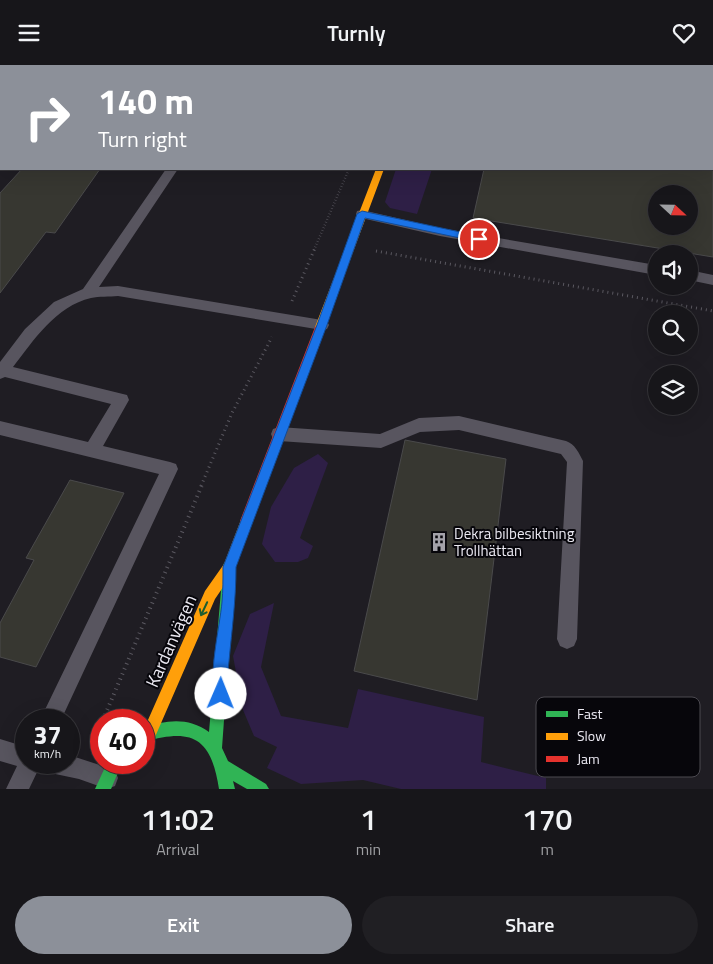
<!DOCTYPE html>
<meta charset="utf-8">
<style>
:root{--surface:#17161a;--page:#201f23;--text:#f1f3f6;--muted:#9e9fa2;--line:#363539;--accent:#8c9099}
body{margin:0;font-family:"Titillium Web",sans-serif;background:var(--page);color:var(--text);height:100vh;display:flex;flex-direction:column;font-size:19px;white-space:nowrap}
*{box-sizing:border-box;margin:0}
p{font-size:16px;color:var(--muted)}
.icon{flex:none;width:28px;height:28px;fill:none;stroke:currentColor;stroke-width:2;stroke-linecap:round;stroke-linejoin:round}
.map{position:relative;height:724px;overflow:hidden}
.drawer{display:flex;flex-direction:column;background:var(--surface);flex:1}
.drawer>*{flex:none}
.guide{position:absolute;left:0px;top:0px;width:714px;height:105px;box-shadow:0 5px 20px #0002,0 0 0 1px var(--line);background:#8c9099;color:#fff;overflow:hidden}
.needle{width:32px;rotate:112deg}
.controls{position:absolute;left:648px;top:120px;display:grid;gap:10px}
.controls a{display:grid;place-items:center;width:50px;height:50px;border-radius:50%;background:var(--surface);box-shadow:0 5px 20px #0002,0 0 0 1px var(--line);font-size:25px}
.speed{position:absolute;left:15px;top:644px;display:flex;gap:10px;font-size:25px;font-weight:700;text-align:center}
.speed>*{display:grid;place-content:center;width:65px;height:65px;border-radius:50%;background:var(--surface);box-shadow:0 5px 20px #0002,0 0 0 1px var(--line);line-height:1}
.speed small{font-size:12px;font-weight:400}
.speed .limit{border:8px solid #d22;background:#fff;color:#111}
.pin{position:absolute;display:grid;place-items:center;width:42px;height:42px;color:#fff;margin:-21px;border:2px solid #fff;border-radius:50%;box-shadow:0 1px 5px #0007}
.me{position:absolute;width:55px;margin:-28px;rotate:1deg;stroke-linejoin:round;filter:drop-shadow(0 0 4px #0008)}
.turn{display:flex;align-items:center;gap:18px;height:105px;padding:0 15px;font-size:22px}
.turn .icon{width:65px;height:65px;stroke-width:2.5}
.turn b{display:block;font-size:35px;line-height:42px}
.eta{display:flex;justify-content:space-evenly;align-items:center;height:85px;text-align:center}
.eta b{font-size:30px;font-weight:600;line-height:35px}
.button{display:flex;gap:10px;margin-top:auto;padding:10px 15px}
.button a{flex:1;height:58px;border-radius:30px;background:var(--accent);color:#fff;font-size:20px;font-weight:600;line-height:58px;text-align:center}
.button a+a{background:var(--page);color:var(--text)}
header{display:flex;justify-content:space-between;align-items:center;height:65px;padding:0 15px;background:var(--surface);font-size:22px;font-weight:600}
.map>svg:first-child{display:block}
.green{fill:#2e1f46}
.building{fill:#373731;stroke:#4a4a4b;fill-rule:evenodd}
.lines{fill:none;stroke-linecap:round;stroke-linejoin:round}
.path-far2{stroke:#5a5860;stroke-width:2.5;stroke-dasharray:0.5 2.5;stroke-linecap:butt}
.path-far1{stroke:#5a5860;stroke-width:3;stroke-dasharray:1 4;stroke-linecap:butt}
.path{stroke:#5a5860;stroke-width:4;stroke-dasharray:1 4.5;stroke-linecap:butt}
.lane{fill:#58555f;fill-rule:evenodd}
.fast{fill:#30b455;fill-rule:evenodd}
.slow{fill:#ff9f0a;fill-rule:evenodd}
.jam{fill:#e5322d;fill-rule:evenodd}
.oneway{stroke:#1c5d30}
.route{fill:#1a73e8;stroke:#114b97}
.labels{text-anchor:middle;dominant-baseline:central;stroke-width:4;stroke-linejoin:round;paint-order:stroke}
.poi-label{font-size:15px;fill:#eceaf3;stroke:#07060b;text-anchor:start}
.near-street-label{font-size:18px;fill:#eceaf3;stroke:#07060b}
.key{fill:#07060b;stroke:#4c4a51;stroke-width:1}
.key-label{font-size:14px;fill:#eceaf3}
</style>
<header><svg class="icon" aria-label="menu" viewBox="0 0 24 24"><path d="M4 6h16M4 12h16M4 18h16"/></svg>Turnly<svg class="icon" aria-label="heart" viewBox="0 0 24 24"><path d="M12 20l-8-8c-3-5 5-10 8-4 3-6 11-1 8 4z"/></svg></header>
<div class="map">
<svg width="713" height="724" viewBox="0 0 713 724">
<rect width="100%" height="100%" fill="#1f1d23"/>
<g class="green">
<polygon points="396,104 432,104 417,149 390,143 385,137"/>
<polygon points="318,389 328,398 300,473 313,481 308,493 298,497 275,497 262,479 271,442 294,403"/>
<polygon points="274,538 261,602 281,651 348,663 358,624 484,652 481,697 546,713 546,724 401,724 363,715 301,719 267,703 277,682 254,671 243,645 233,591 250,549"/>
</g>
<g class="building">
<polygon points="22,104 100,104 55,168 46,167 0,228 0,128"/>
<path d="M484,104H713V192L473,153ZM656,129H689V161H656Z"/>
<polygon points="405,375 506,394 477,635 354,606"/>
<polygon points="70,415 124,428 36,602 0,592 0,558 34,495 26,493"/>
</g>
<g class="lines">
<polyline class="path-far2" points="314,185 349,104"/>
<g class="path-far1">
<polyline points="376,186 713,246"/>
<polyline points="292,236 315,183"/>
<polyline points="201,421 232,348 272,272"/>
</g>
<g class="path">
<polyline points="103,655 202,420"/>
<polyline points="95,673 101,660"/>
</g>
<g class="lane">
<rect x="231" y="0" width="10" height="1"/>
<rect x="363" y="0" width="10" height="1"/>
<polygon points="420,0 438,0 438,1 421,1"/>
<rect x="666" y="0" width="10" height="1"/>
<rect x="712" y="56" width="1" height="7"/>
<path d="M166,104H178L99,222L118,221L322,255L327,256L329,260L327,264L322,265L118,231C109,232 99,231 91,233C56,241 33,276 13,302L127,330L129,335L103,381L170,397L176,399L178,404L61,655H40L159,409L0,370V356L88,377L111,339L5,312L0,314V297L25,264L54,237L83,224Z"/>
<polygon points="362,145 440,163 656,200 656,210 440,171 357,152 356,149 357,146"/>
<polygon points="689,205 713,210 713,220 689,215"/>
<path d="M459,351L566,376C575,379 579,388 583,396L577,574L574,581L567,584L560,581L557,574L567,397L561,389L459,365L420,367L381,383L279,376L273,374L271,369L273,364L279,362L380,369L419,353Z"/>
<polygon points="0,674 26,682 26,698 69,698 69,690 115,705 118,713 115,721 107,724 79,714 41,706 40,701 29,724 6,724 17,701 0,696"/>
</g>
<g class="fast">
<polygon points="420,0 428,0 428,1 421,1"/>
<path d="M229,496L234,498L235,502L222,683L228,696L266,719L269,724H247L233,716L235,724H219C211,672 192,663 144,677V663C166,655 188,652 209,667L223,502L224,498Z"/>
<polygon points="107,698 122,698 111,724 95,724"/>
</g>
<g class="slow">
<polygon points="376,104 384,104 325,262 324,265 316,265 315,262"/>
<polygon points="246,450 250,452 252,456 234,506 215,534 155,672 150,674 145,672 144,664 205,526 224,499 242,452"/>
</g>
<polygon class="jam" points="320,258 325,262 252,456 250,460 246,462 242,460 240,456 315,262"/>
</g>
<defs><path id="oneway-shaft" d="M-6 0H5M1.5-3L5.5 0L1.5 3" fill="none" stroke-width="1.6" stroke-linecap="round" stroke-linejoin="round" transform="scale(1.25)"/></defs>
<use class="oneway" href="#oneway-shaft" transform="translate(204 544) rotate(115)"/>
<path class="route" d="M362,146L479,171L484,174L479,177L365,153L327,260L236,502C236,534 232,564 229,596C227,608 231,623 226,634L221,637L216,634C207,614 220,561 222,537C223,526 223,514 223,502L317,260L357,149Z"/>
<defs>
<g id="building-bare" transform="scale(1.5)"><path d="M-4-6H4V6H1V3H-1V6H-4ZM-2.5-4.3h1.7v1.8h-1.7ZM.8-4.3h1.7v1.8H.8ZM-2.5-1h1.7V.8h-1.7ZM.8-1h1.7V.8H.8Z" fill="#a4a2aa" stroke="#07060b" stroke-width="2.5" paint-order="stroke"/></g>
</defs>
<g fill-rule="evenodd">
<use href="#building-bare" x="439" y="477"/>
</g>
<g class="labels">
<g class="poi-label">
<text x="454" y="468">Dekra bilbesiktning<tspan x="454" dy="17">Trollhättan</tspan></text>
</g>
<g class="near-street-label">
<text transform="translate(171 576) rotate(-66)">Kardanvägen</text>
</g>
</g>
<rect x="536" y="632" width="164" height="80" rx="8" class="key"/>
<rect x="546" y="646" width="22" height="6" fill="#30b455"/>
<rect x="546" y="668" width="22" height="7" fill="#ff9f0a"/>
<rect x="546" y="691" width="22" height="6" fill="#e5322d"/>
<g class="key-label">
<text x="577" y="654">Fast</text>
<text x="577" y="676">Slow</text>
<text x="577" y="699">Jam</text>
</g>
</svg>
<div class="controls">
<a><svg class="needle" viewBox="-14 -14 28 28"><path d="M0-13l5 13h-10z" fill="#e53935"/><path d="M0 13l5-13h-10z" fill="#9e9fa2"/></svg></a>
<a><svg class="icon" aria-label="sound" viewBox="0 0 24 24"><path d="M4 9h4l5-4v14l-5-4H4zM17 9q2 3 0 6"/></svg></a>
<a><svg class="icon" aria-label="search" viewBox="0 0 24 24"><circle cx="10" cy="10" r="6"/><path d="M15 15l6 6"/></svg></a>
<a><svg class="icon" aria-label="layers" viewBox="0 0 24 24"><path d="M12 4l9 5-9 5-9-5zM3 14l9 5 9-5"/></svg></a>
</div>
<div class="speed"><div>37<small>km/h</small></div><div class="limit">40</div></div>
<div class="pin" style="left:479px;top:174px;background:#d93025"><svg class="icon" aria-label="arrive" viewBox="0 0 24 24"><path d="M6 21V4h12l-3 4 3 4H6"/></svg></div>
<svg class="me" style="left:221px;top:629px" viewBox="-20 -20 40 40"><circle r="19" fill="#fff"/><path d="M0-13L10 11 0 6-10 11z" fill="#1a73e8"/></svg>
<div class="guide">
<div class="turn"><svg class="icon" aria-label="right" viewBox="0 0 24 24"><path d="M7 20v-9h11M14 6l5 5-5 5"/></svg><div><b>140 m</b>Turn right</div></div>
</div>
</div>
<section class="drawer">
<div class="eta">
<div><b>11:02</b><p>Arrival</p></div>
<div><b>1</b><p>min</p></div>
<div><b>170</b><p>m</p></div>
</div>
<div class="button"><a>Exit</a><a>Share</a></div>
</section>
